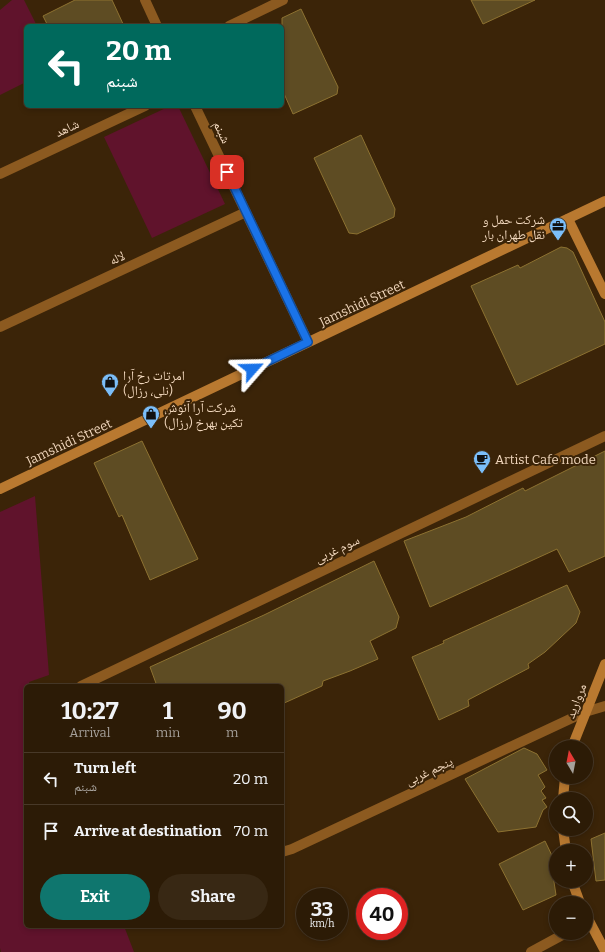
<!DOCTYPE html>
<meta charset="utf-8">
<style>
:root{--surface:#2c1b06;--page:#382814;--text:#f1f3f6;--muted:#a6a19b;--line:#483928;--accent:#0f766e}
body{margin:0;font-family:Bitter,"Noto Naskh Arabic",serif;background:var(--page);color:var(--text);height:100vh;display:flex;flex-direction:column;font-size:15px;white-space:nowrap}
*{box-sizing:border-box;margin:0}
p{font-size:13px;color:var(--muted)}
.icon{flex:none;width:22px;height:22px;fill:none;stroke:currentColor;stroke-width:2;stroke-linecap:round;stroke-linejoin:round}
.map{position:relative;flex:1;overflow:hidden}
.sheet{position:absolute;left:24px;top:684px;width:260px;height:244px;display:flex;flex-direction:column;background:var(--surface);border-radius:6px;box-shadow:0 2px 6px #0003,0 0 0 1px var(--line)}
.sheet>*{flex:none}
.guide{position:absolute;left:24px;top:24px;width:260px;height:84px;border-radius:6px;box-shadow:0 2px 6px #0003,0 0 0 1px var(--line);background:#00695c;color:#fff;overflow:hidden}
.needle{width:26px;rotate:350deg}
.fabs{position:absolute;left:549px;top:740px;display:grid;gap:8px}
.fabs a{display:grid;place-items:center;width:44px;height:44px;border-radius:50%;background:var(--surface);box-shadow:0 2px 6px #0003,0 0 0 1px var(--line);font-size:20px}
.speed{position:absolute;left:296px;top:888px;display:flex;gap:8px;font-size:20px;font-weight:700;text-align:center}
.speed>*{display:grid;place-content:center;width:52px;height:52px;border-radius:50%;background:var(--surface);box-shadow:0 2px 6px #0003,0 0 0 1px var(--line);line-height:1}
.speed small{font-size:10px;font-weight:400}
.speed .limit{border:6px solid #d22;background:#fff;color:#111}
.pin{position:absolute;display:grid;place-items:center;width:34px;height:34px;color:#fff;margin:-17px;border-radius:8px;box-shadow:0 2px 6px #0006}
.me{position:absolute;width:44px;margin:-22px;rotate:65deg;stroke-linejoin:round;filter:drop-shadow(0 0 3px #0008)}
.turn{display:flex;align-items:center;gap:14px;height:84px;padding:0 16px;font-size:18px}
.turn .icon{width:52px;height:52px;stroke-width:2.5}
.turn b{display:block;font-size:28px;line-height:34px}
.eta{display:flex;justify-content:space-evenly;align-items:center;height:68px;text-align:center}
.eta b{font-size:24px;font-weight:700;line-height:28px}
.cta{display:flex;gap:8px;margin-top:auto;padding:8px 16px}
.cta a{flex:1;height:46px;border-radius:24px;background:var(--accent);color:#fff;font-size:16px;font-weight:700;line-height:46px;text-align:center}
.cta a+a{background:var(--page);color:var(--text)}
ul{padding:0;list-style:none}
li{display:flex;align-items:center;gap:12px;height:52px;padding:0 16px;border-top:1px solid var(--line)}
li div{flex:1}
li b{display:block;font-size:15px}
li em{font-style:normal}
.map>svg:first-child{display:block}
.green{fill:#60132c}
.building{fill:#5e4c23;stroke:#8d7231}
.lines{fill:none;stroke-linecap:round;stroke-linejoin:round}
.street{stroke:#8c5a20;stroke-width:10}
.secondary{stroke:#b97930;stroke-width:10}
.route-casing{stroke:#114b97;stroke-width:10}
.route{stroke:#1a73e8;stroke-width:7}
.labels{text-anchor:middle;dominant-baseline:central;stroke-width:4;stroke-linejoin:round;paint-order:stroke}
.street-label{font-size:13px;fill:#f1d7bd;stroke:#3b2408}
.poi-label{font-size:13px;fill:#f1d7bd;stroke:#3b2408;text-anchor:start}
</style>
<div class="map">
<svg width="605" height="952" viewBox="0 0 605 952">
<rect width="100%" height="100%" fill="#3b2408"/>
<g class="green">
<polygon points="12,0 24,0 37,26 26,26 26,82 0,95 0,10"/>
<polygon points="170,106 178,106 225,204 152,238 104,137"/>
<polygon points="35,496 49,675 29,682 30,686 26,686 26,926 124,926 134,952 1,952 0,948 0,512"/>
</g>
<g class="building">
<polygon points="75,0 112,0 124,26 48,26 43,16"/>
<polygon points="471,0 535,0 483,24"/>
<polygon points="301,9 338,87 337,94 293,114 282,89 282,18"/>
<polygon points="361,135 395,209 394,217 357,234 349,233 314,158"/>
<polygon points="561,247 567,248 573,252 605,322 605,344 517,385 471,286 518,265 520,268"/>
<polygon points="142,441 198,559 150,580 122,515 119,517 94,463"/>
<polygon points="605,451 605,556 569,572 557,549 430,607 404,541 466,517 523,488 525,491"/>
<polygon points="374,561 399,617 396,628 370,641 378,659 350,671 323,681 322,686 282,704 282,686 157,686 150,667 264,615"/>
<polygon points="567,585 580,612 576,623 545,652 528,664 529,668 468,700 469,706 439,720 412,657 444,643 443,641"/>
<polygon points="524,748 537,754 547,770 538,775 545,787 541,791 546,798 542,800 547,807 543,810 536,827 498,832 465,779"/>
<polygon points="605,833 605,880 596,881 591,839"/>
<polygon points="545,841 556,864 556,867 552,869 556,895 523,910 499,864"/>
</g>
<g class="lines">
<g class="street">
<polyline points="145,0 157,26"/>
<polyline points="229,26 283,0"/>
<polyline points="195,106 308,342"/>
<polyline points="0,174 145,106"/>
<polyline points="0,327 246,212"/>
<polyline points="81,686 605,436"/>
<polyline points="282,852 292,849 585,712 605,706"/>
<polyline points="531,952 566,933"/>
</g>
<g class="secondary">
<polyline points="568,219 605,294"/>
<polyline points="0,489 605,201"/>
<polyline points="572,747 605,664"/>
<polyline points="563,799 565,777"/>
<polyline points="563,829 566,851"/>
<polyline points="572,881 580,903"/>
<polyline points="586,915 605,951"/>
</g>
</g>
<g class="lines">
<g class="route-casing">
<polyline id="route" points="227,172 308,342 252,369"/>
</g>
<use href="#route" class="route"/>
</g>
<defs>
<g id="office-pin" transform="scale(0.9)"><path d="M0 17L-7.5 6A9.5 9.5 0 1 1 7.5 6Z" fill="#7bbef9" stroke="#3b2408"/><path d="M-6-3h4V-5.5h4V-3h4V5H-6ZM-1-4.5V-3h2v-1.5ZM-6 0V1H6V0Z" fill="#111"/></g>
<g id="shop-pin" transform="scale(0.9)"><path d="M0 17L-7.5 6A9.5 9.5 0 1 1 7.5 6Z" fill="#7bbef9" stroke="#3b2408"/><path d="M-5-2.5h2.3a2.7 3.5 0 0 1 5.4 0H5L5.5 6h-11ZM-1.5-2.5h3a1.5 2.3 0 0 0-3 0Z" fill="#111"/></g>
<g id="cafe-pin" transform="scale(0.9)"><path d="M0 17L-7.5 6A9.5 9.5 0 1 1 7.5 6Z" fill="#7bbef9" stroke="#3b2408"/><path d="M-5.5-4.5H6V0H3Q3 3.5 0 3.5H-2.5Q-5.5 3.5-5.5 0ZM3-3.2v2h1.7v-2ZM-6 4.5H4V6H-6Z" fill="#111"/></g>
</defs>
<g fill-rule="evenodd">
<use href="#office-pin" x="558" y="226"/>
<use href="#shop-pin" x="110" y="382"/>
<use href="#shop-pin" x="151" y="414"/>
<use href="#cafe-pin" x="482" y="459"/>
</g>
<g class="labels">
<g class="street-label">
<text transform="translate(67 128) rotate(-25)">شاهد</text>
<text transform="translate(222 132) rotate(64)">شبنم</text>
<text transform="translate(117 258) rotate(-25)">لاله</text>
<text transform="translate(362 303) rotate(-25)">Jamshidi Street</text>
<text transform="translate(69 442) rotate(-25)">Jamshidi Street</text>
<text transform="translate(337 549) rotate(-25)">سوم غربی</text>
<text transform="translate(576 701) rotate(-69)">مروارید</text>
<text transform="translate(429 771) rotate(-25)">پنجم غربی</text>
</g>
<g class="poi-label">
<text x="545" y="219" text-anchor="end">شرکت حمل و<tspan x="545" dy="15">نقل طهران بار</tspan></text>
<text x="123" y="375">امرتات رخ آرا<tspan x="123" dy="15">(نلی، رزال)</tspan></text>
<text x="164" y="407">شرکت آرا آنوش<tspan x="164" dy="15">تکین بهرخ (رزال)</tspan></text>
<text x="495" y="459">Artist Cafe mode</text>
</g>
</g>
</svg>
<div class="fabs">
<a><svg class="needle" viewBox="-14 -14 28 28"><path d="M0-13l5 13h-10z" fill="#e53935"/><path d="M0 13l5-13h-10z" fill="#a6a19b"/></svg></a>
<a><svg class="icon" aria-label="search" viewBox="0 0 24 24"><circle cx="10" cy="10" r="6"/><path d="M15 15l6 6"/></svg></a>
<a>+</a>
<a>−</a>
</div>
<div class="speed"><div>33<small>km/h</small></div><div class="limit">40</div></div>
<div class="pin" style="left:227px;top:172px;background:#d93025"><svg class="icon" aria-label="arrive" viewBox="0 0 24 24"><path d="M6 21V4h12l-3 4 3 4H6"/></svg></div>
<svg class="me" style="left:252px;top:369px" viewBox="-20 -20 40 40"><path d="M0-17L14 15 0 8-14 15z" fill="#1a73e8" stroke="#fff" stroke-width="4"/></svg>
<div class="guide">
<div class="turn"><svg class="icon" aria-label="left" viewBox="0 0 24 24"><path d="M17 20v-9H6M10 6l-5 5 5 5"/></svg><div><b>20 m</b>شبنم</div></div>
</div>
<section class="sheet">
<div class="eta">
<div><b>10:27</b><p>Arrival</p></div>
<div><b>1</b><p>min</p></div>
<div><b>90</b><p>m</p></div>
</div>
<ul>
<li><svg class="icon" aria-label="left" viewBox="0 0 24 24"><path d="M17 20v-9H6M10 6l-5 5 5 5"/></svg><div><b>Turn left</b><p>شبنم</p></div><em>20 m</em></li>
<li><svg class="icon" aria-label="arrive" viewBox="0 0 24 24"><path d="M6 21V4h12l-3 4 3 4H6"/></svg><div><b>Arrive at destination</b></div><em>70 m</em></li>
</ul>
<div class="cta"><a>Exit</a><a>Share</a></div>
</section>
</div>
